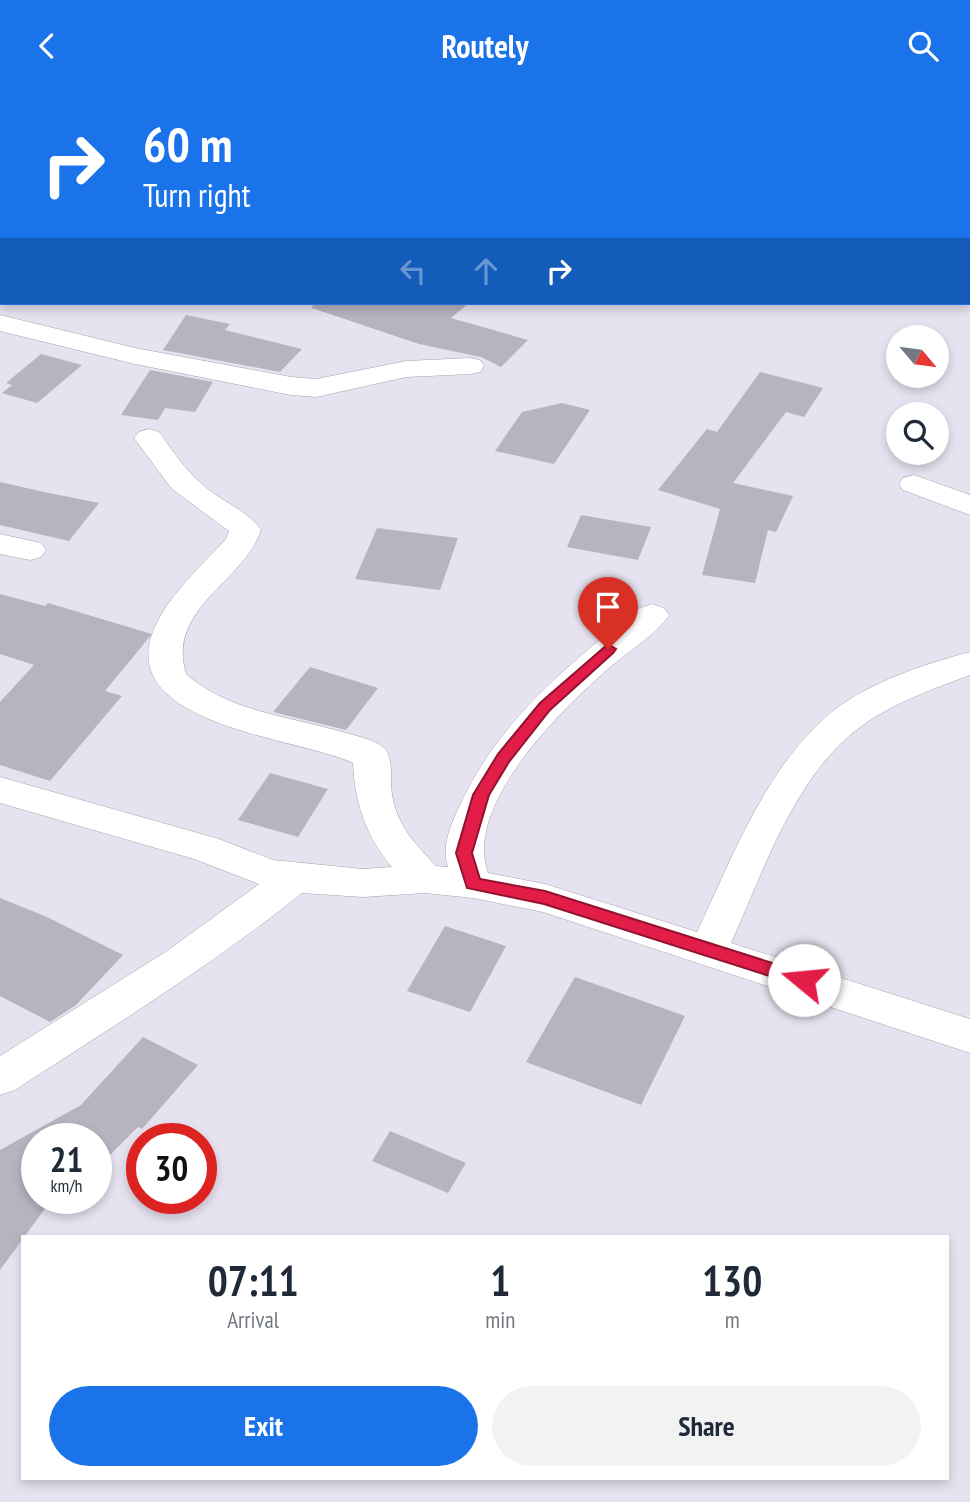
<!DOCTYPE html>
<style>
:root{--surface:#fff;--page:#f2f2f3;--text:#1f2937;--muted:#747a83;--accent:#1a73e8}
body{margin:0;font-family:"PT Sans Narrow",sans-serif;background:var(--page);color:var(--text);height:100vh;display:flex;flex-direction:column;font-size:26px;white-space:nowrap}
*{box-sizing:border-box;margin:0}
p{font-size:23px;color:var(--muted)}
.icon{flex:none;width:38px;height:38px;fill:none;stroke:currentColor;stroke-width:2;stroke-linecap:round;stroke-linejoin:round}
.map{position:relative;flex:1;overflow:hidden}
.side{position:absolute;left:21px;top:1144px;width:928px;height:245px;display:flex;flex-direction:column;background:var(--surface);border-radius:0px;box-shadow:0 4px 10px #0003}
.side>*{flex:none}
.banner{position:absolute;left:0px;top:0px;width:971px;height:214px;box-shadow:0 4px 10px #0003;background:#1a73e8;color:#fff;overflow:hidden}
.needle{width:46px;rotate:119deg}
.tools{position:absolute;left:886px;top:234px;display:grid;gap:14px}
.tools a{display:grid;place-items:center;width:63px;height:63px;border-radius:50%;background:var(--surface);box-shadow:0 4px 10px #0003;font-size:35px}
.speed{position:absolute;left:21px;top:1032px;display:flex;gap:14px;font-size:35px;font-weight:700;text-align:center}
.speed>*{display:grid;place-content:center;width:91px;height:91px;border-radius:50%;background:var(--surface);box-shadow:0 4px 10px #0003;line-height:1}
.speed small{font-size:18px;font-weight:400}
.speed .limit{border:10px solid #d22;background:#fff;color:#111}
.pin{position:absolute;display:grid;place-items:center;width:60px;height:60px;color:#fff;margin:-72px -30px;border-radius:50% 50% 50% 0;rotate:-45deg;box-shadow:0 0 7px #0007}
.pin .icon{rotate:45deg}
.me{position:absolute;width:77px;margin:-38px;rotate:287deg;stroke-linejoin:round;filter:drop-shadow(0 0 5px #0008)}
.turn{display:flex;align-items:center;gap:24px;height:147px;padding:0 28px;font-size:32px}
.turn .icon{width:91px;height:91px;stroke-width:2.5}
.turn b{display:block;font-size:49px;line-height:60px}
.lanes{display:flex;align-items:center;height:66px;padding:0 28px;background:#0003;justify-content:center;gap:35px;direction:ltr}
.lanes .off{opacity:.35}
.eta{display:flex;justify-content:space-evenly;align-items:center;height:119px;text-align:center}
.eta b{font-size:42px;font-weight:700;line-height:49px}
.button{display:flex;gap:14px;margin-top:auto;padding:14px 28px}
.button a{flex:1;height:80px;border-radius:42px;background:var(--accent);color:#fff;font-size:28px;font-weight:700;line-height:80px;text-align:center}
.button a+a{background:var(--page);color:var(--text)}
header{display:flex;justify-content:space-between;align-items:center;height:91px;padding:0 28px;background:var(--accent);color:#fff;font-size:32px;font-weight:700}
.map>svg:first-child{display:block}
.building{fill:#b7b3bf}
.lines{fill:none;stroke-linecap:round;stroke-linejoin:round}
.minor-casing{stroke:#a6a2ae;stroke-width:1}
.minor{fill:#fff;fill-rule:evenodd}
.route{fill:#e11d48;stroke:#92132f;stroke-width:2}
</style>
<header><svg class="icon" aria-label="back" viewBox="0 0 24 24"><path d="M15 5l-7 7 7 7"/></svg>Routely<svg class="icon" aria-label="search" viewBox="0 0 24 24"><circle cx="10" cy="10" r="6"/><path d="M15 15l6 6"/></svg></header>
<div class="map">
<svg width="970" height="1411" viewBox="0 0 970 1411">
<rect width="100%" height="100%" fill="#e6e2ef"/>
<g class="building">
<polygon points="313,212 469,212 451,227 528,249 501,276 481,266 419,253 312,217"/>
<polygon points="186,224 230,233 225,239 302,258 280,281 163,259"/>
<polygon points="41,263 82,274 37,312 2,302 12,294 6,292"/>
<polygon points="150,279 213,291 195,321 165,317 158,329 121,324"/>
<polygon points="760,281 823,297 804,326 786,321 733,392 793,405 776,441 768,439 755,492 702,484 720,418 658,399 707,338 717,341"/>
<polygon points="562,312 590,319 554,373 495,360 522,321"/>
<polygon points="0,391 44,401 99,412 69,450 0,434"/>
<polygon points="581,424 651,436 638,469 567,456"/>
<polygon points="377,437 458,447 440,499 355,488"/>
<polygon points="0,503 45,515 48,512 152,543 105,600 122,605 50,690 0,674 0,611 34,574 0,563"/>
<polygon points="310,576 378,597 346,639 273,621"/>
<polygon points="270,682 328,698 298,746 238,729"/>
<polygon points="0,807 47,826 123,864 76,914 50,931 0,905"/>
<polygon points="445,835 506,855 470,921 407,900"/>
<polygon points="575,886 685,925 641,1014 526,971"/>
<polygon points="143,946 198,974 142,1038 138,1036 96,1078 96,1046 37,1048 37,1108 52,1108 0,1179 0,1059 81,1014"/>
<polygon points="390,1040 466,1072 448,1102 372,1070"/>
</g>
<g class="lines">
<g class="minor-casing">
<g id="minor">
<polygon points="280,0 306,0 307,2 281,2"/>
<polygon points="868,0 891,0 868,2"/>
<polygon points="2,166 2,182 0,183 0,167"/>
<polygon points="0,224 135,257 291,286 316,288 406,270 470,267 480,269 484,275 480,281 470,283 406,286 316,306 291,304 135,273 0,240"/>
<path d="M149,338L159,341C174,362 188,383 209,399C227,413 248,420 261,439C244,491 166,517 186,583C228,620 286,625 339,640C352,644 374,648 384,657C394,666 390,691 392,704C397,734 415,753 436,775L448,776C441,754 451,734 460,714C499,629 569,573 640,517L652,513L664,517L669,524C655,545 627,561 608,578C562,618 463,714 488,782L545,793L697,841C733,765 766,675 833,620C870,591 925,573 970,561V584C933,598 895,611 863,634C795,682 764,779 731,852L970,928V962L543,821L473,807L425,802L363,806L302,802C211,875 112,936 15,999L0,1004V965L167,860L259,793L194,768L0,712V686L219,748L273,769L363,778L392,776C366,745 355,713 353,672C294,645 99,633 160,526C177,496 203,473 226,448L229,440L172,398L134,347L139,341Z"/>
<polygon points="914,384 970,404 970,424 903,399 899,393 903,387"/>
<polygon points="0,443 41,452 46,459 41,466 30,469 0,463"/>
</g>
</g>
<use href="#minor" class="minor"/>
</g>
<polygon class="route" points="608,553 616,558 613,562 550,619 509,671 489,704 472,762 480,788 545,800 804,882 813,889 810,894 804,896 544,813 467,797 456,762 473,704 498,663 540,612"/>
</svg>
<div class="tools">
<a><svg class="needle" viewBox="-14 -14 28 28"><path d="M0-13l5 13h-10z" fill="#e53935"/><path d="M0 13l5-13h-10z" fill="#747a83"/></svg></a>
<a><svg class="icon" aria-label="search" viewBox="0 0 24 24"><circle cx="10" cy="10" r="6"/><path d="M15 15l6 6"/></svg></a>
</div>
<div class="speed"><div>21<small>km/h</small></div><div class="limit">30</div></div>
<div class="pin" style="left:608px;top:558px;background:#d93025"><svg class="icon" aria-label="arrive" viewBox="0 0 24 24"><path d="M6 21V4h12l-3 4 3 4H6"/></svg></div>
<svg class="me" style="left:804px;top:889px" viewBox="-20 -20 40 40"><circle r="19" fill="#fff"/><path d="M0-13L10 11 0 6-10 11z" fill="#e11d48"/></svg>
<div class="banner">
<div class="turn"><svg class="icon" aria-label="right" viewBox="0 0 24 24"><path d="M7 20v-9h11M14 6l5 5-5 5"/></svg><div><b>60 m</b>Turn right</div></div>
<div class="lanes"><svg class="icon off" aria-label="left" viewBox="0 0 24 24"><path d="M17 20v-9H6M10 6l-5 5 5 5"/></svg><svg class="icon off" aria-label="ahead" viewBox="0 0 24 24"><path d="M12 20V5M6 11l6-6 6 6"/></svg><svg class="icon" aria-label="right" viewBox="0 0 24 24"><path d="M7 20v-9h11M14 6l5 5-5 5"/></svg></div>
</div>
<section class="side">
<div class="eta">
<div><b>07:11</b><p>Arrival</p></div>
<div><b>1</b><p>min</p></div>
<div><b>130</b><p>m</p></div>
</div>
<div class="button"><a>Exit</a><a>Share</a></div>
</section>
</div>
